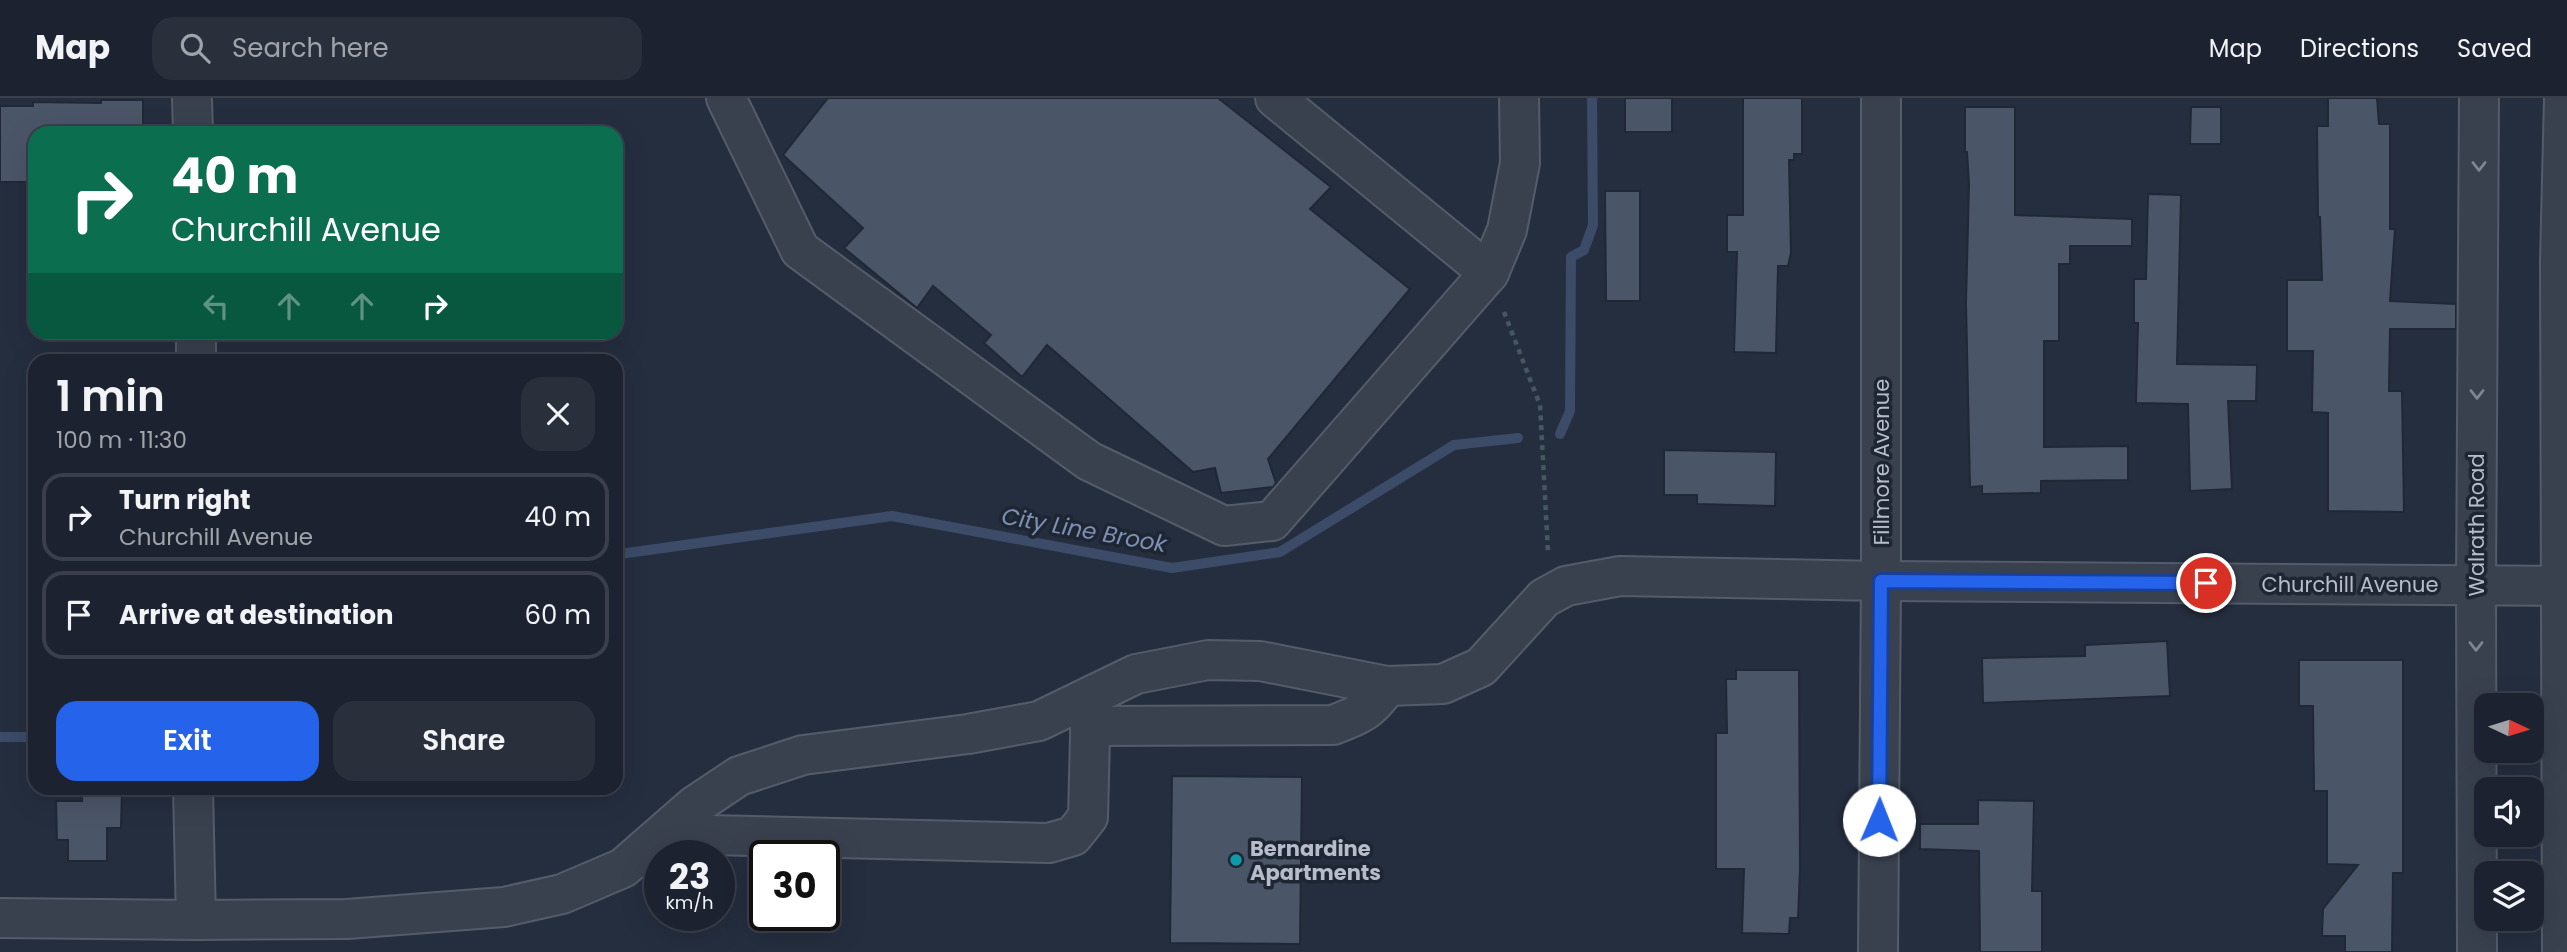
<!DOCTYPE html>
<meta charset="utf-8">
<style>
:root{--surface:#1c222f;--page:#292f3b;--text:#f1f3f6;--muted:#a0a4aa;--line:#3a3f4b;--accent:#2563eb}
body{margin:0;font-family:Poppins,sans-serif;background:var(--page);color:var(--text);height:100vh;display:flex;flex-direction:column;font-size:26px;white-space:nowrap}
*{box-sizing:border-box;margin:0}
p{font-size:23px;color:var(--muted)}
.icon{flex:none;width:38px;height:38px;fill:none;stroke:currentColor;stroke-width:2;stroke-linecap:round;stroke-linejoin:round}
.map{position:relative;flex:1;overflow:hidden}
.side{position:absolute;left:28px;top:256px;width:595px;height:441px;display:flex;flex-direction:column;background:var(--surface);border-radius:21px;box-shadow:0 7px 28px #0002,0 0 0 2px var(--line)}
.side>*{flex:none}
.banner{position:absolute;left:28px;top:28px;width:595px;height:214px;border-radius:21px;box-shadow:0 7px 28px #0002,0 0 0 2px var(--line);background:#0b6e4f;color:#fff;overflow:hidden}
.needle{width:46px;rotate:94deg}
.buttons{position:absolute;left:2474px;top:595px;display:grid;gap:14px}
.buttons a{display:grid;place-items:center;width:70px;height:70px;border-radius:14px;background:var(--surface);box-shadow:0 7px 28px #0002,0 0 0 2px var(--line);font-size:35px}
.speed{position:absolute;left:644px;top:742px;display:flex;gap:14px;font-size:35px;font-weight:700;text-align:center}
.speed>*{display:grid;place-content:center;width:91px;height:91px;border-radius:50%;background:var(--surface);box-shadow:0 7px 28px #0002,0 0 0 2px var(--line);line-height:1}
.speed small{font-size:18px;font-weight:400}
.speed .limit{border:4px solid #111;border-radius:10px;background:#fff;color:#111}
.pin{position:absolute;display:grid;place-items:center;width:60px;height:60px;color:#fff;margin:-30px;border:4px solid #fff;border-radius:50%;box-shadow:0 2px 7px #0007}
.me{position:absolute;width:77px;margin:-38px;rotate:1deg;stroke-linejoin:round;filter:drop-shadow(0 0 5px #0008)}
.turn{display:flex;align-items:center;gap:24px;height:147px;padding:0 28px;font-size:32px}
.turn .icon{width:91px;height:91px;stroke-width:2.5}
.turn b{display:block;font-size:49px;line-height:60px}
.lanes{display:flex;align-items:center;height:66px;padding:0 28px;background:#0003;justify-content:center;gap:35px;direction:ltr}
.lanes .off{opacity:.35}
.round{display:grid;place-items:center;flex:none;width:74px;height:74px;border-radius:21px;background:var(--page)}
.headline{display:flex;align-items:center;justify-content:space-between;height:119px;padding:0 28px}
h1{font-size:42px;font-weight:600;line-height:52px}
.action{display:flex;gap:14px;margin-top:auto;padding:14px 28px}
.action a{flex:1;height:80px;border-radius:21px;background:var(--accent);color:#fff;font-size:28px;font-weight:600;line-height:80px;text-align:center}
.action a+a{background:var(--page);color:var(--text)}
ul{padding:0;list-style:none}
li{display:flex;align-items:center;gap:21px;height:88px;margin:0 14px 10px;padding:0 14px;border:4px solid var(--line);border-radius:21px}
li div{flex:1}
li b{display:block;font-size:26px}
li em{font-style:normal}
header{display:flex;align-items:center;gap:42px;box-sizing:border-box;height:98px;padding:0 35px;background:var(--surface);border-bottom:2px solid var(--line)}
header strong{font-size:33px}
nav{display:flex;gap:38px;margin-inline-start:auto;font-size:24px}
.search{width:490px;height:63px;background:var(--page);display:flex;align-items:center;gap:18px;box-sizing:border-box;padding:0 24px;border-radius:21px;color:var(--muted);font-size:26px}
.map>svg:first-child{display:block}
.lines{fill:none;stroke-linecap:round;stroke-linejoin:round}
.stream{stroke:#3b4b68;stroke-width:10}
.building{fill:#4b5568;stroke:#202836;stroke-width:2}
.minor-casing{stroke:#545c6a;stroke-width:42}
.path{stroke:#45585d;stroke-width:4.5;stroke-dasharray:5 5;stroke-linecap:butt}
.minor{stroke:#39414f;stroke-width:38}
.oneway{stroke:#7e8593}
.route-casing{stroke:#184099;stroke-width:18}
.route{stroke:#2563eb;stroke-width:12}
.culture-dot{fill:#0f9aa8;stroke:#1e2634;stroke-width:2.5}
.labels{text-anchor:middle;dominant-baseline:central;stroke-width:7;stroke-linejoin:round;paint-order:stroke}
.street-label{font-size:21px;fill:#b6bcca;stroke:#1e2634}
.poi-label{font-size:21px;font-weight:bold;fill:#b6bcca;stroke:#1e2634;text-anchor:start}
.water-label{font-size:23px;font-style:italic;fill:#7e90b1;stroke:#1e2634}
</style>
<header>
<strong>Map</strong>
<div class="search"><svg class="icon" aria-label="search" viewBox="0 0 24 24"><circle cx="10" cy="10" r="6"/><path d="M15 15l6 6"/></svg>Search here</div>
<nav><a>Map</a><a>Directions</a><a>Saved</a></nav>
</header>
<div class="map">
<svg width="2567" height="854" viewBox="0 0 2567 854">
<rect width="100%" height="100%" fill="#252e3f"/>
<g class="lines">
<g class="stream">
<polyline points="1560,336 1570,313 1571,159 1584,152 1593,127 1592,0"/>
<polyline points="616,459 620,456 892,418 1172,470 1280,454 1454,347 1518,340"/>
<polyline points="0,639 35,639"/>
</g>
</g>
<g class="building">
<polygon points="828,0 1218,0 1331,89 1310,111 1410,191 1268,361 1276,385 1273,389 1221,395 1215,370 1193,374 1047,247 1022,279 984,245 991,237 933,188 917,210 844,150 863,130 783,57"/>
<rect x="1625" y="0" width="47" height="34"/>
<polygon points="1743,0 1802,0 1802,56 1794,56 1794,62 1789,62 1791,155 1788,168 1778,168 1776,255 1734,254 1737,154 1727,154 1727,117 1743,117"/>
<polygon points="2328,0 2377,0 2379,26 2390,26 2390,131 2395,131 2390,203 2456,206 2456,231 2390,231 2389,293 2402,293 2404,414 2328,413 2328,315 2312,314 2313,253 2287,253 2287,182 2322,182 2320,119 2318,119 2317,28 2328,28"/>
<polygon points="101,2 143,2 143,35 35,35 35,84 0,84 0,8 33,8 33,4 101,5"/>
<polygon points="1965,9 2015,9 2015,117 2132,121 2132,148 2070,148 2070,166 2059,166 2059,243 2044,243 2044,349 2128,348 2128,382 2041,383 2041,395 1982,396 1982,388 1970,389 1966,205 1969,86 1967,54 1965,54"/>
<polygon points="2191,9 2221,9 2221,46 2190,46"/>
<polygon points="1605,93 1640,93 1640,203 1606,203"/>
<polygon points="2148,96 2181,97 2177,266 2257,267 2256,303 2228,303 2232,391 2190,393 2188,306 2136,305 2138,225 2134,225 2134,181 2146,181"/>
<polygon points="1664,352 1776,354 1775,408 1697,406 1697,397 1664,397"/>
<polygon points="2167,543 2170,598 1983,605 1982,560 2085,558 2085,547"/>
<polygon points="2299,562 2403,562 2403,775 2393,775 2392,854 2345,854 2345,838 2322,838 2323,811 2358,767 2327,766 2327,693 2314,693 2313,608 2299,608"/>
<polygon points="1736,572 1799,572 1800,771 1798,820 1790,820 1789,836 1742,835 1744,771 1716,771 1716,635 1727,635 1726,581 1736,581"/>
<polygon points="1172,678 1302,679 1300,846 1170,845"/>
<polygon points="82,690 122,690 121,730 107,730 107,763 68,763 68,742 57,742 56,703 82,703"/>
<polygon points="1978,702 2034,703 2032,793 2042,793 2042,854 1980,854 1979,753 1920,751 1920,726 1978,726"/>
</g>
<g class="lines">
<g class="minor-casing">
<g id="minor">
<polyline points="192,0 193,35"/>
<polyline points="726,0 800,152 1089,363 1224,428 1272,423 1489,175 1507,132 1520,65 1519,0"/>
<polyline points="1275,0 1489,175"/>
<polyline points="196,262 196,234"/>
<path d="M1090,628L1333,627C1360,617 1371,612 1387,588"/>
<polyline points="193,690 196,822"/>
<polyline points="663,736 1049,745 1073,738 1088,719 1091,598"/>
<polyline points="0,820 196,822 347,821 504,809 562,796 623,770 694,708 739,678 803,657 968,636 1039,623 1136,576 1208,562 1260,563 1387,588 1443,586 1481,569 1544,500 1566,488 1620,478 1881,483 2567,488"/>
<polyline points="1878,854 1881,483 1881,0"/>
<polyline points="2477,854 2476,487 2479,0"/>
<polyline points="2562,854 2560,163 2564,0"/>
</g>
</g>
<polyline class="path" points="1504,214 1540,307 1548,454"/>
<use href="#minor" class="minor"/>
</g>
<defs><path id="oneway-chevron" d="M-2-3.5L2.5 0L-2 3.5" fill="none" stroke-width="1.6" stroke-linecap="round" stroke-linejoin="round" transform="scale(1.75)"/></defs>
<g class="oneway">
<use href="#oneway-chevron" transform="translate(2479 68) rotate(90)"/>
<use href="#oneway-chevron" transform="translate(2477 296) rotate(90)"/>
<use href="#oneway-chevron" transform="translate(2476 548) rotate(90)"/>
</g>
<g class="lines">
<g class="route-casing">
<polyline id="route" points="1879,722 1881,483 2206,485"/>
</g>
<use href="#route" class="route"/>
</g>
<circle class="culture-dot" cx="1236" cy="762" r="7"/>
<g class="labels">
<g class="street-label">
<text transform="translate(1881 364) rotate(-90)">Fillmore Avenue</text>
<text transform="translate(2476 427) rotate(-90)">Walrath Road</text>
<text x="2350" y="486">Churchill Avenue</text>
</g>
<g class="poi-label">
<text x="1250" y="750">Bernardine<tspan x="1250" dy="24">Apartments</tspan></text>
</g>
<g class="water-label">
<text transform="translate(1084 432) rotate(10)">City Line Brook</text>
</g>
</g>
</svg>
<div class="buttons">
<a><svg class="needle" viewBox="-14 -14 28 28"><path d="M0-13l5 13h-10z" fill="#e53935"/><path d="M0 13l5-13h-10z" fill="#a0a4aa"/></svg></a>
<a><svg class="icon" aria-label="sound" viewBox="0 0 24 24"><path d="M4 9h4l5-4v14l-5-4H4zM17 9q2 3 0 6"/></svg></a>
<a><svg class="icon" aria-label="layers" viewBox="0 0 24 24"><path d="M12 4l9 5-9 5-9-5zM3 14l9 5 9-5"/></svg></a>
</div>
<div class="speed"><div>23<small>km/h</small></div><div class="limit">30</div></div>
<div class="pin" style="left:2206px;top:485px;background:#d93025"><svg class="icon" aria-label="arrive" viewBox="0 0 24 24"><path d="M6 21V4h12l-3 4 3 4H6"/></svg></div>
<svg class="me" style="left:1879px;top:722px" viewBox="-20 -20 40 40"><circle r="19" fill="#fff"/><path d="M0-13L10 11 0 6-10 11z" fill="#2563eb"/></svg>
<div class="banner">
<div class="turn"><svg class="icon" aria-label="right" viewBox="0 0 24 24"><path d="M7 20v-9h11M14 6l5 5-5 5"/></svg><div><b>40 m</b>Churchill Avenue</div></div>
<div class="lanes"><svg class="icon off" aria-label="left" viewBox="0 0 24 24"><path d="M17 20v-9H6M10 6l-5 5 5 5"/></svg><svg class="icon off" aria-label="ahead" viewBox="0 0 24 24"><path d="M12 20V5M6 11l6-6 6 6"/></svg><svg class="icon off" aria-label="ahead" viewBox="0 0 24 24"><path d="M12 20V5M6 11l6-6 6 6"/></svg><svg class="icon" aria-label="right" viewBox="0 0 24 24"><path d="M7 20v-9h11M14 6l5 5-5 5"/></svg></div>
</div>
<section class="side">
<div class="headline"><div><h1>1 min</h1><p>100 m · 11:30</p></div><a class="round"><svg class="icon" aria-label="close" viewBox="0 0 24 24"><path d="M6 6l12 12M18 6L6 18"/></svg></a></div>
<ul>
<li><svg class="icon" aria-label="right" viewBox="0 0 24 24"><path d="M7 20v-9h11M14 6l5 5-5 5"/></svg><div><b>Turn right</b><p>Churchill Avenue</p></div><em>40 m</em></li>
<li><svg class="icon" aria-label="arrive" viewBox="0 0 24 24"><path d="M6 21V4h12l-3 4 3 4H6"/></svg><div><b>Arrive at destination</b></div><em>60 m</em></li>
</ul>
<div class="action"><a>Exit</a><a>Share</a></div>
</section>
</div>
